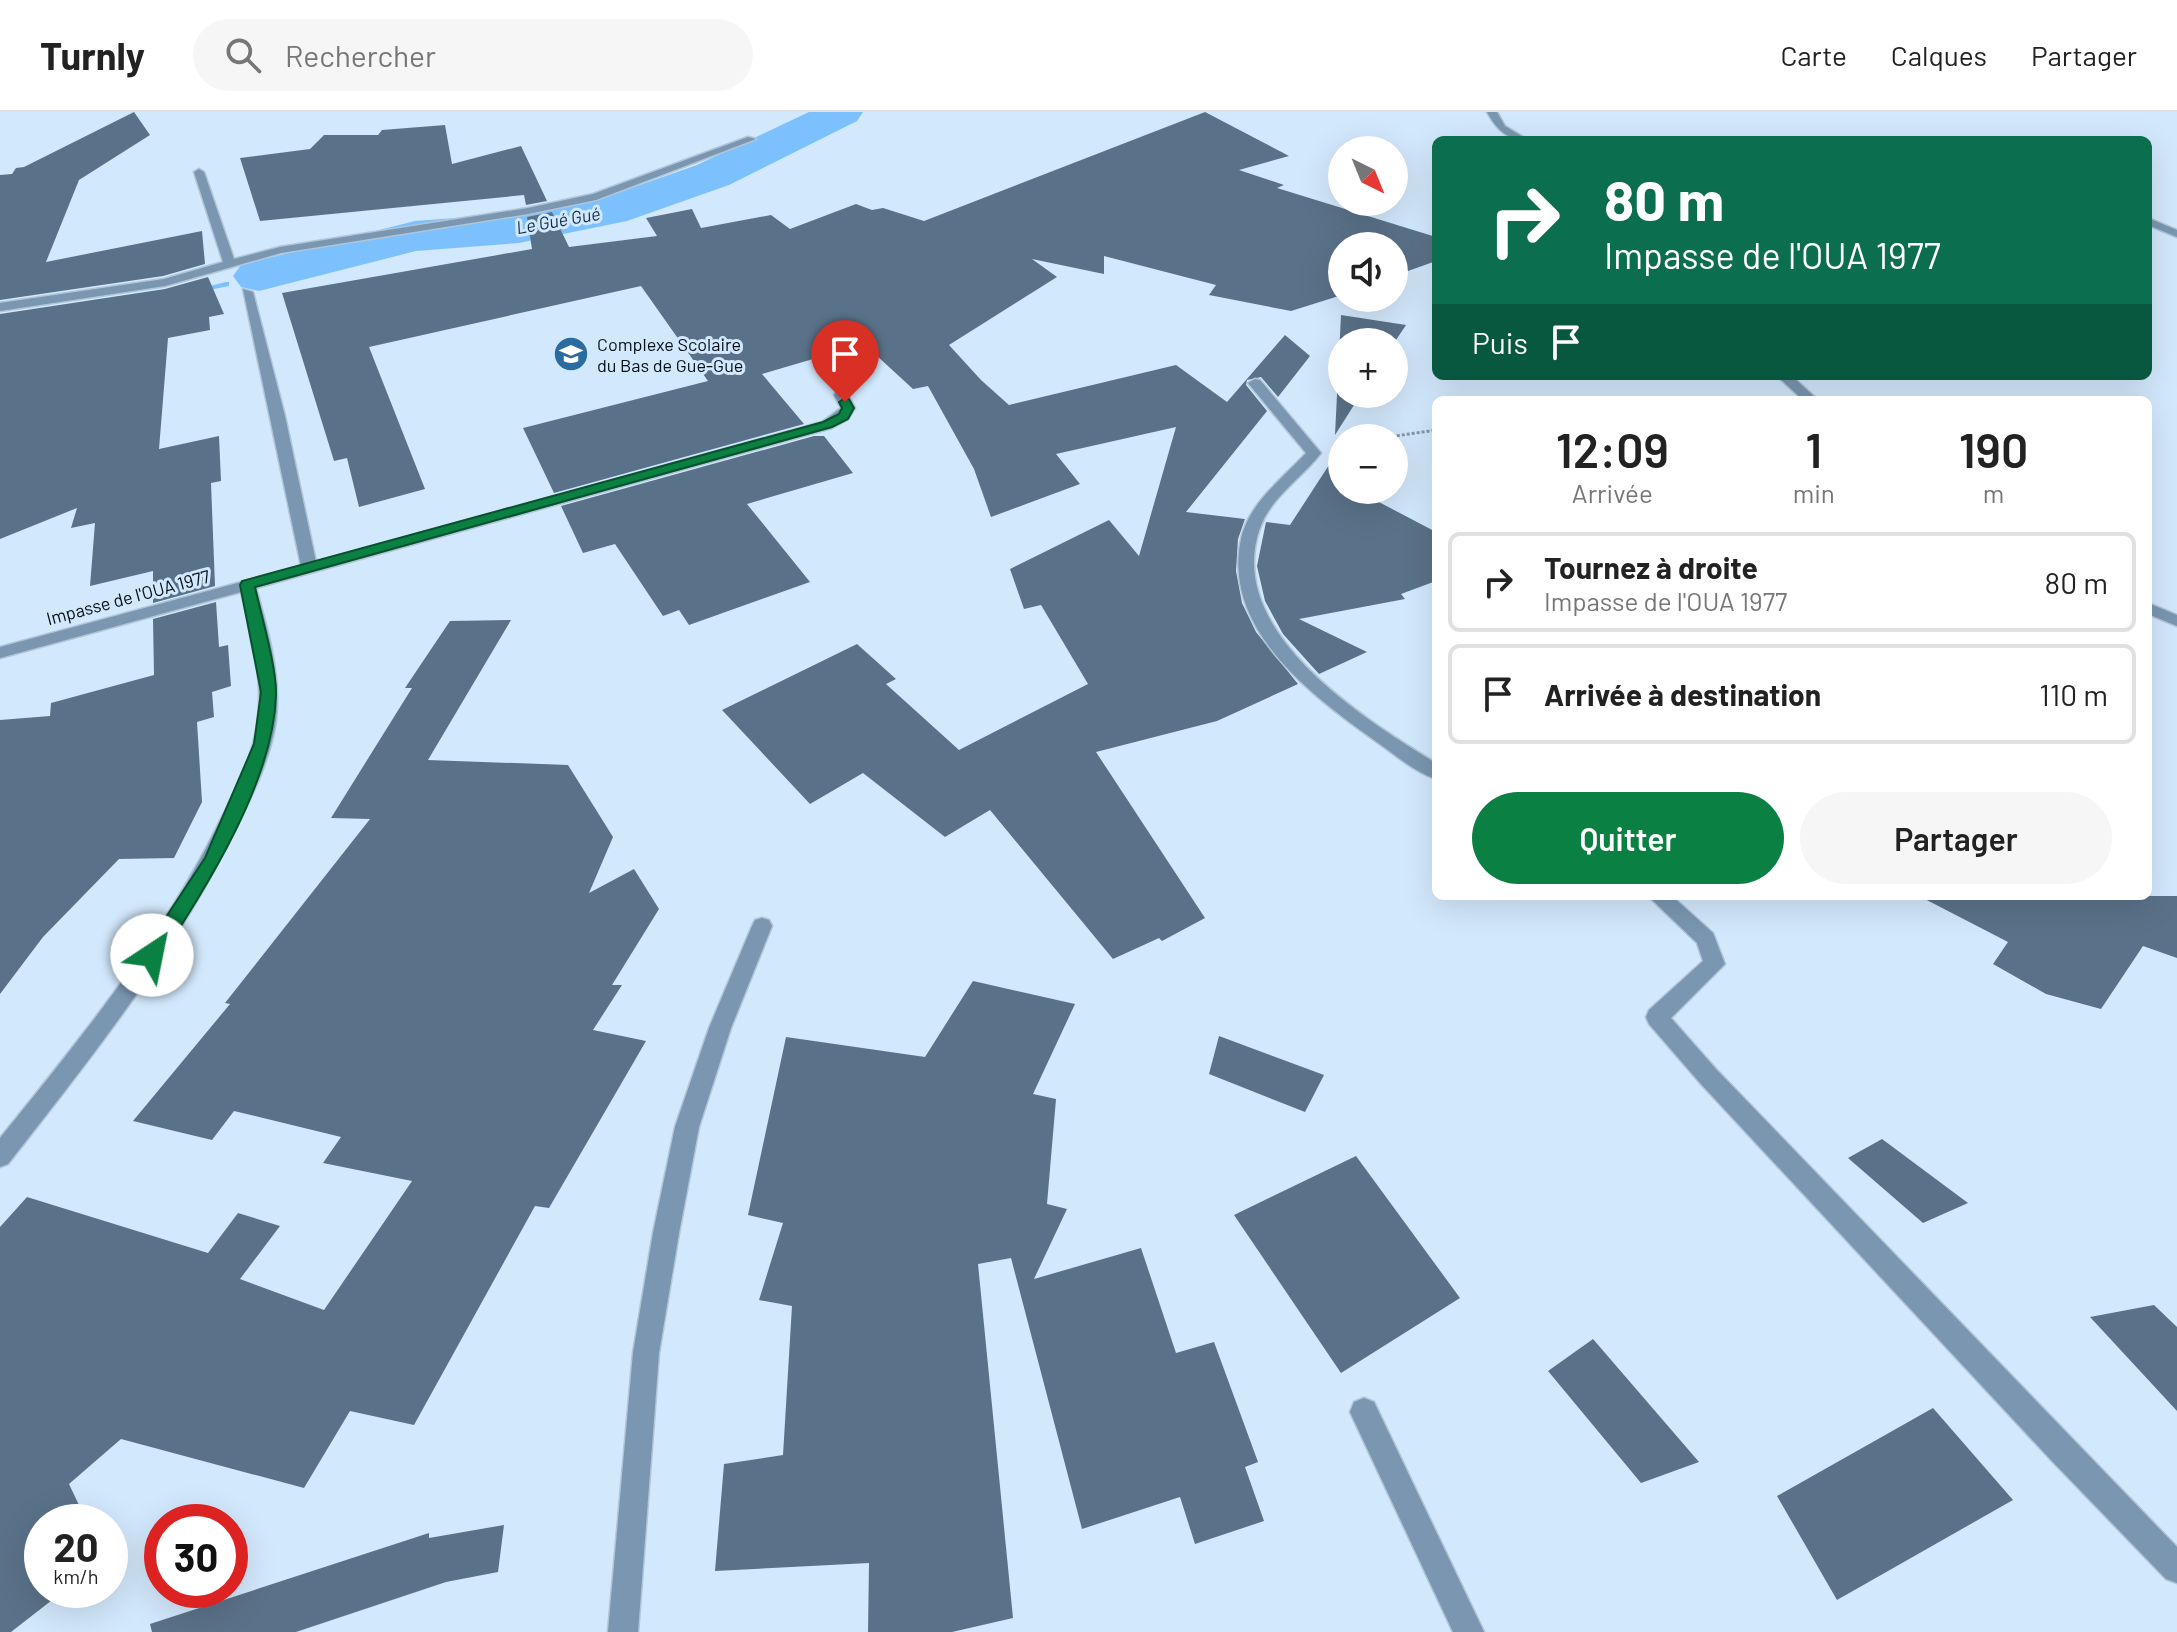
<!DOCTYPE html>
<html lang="fr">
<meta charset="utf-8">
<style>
:root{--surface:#fff;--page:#f6f6f6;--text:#222;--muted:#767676;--line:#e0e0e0;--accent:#0b8043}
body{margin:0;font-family:Barlow,sans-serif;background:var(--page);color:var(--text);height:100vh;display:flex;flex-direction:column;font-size:30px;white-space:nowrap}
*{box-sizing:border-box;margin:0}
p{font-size:26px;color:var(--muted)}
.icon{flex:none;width:44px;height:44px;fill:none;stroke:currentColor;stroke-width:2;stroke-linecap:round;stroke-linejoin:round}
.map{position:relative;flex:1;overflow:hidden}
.sheet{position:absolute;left:1432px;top:284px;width:720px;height:504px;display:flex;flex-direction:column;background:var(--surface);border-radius:12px;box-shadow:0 8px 32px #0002}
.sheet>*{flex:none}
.banner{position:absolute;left:1432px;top:24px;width:720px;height:244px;border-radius:12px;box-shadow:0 8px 32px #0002;background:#0b6e4f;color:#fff;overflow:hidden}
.needle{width:52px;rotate:137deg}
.fabs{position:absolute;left:1328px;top:24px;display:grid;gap:16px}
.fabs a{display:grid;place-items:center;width:80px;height:80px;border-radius:50%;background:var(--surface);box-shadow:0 8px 32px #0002;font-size:40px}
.speed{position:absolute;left:24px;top:1392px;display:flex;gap:16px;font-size:40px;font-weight:700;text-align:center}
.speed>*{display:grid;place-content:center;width:104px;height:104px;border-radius:50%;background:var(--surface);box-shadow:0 8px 32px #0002;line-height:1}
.speed small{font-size:20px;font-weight:400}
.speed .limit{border:12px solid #d22;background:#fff;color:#111}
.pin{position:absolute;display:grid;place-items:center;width:68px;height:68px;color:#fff;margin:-82px -34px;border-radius:50% 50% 50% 0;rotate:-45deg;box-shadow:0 0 8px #0007}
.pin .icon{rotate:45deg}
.me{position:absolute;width:88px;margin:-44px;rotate:34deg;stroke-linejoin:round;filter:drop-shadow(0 0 6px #0008)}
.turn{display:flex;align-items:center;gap:28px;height:168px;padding:0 40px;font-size:36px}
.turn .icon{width:104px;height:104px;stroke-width:2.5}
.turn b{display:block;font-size:56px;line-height:68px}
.then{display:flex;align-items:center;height:76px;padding:0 40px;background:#0003;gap:16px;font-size:30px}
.eta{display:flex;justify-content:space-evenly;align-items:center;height:136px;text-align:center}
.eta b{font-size:48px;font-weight:600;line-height:56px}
.primary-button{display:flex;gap:16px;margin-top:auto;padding:16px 40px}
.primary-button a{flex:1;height:92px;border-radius:48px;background:var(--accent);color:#fff;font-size:32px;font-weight:600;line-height:92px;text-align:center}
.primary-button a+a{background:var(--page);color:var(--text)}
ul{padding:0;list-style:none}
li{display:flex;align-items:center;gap:24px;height:100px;margin:0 16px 12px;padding:0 24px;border:4px solid var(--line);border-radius:12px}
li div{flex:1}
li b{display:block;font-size:30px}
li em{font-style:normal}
header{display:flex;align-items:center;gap:48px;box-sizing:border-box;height:112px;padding:0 40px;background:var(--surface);border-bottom:2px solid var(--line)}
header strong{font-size:38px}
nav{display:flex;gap:44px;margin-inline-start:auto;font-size:28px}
.search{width:560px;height:72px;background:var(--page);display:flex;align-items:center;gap:20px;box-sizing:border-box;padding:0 28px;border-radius:44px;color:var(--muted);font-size:30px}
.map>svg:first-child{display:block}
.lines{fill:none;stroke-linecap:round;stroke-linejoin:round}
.stream{fill:#7cc0fd;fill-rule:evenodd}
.river{fill:#7cc0fd;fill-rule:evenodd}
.building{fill:#5a7289}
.minor-casing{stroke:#b1c5d7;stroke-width:3}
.path{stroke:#8697a6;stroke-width:3;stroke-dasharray:3 2;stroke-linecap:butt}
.minor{fill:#7a96b0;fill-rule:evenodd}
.route{fill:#0b8043;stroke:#07532c;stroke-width:2}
.labels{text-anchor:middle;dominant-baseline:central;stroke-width:6;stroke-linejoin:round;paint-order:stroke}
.far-water-label{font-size:18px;font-style:italic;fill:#0f2c44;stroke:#d2e8fc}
.far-poi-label{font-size:18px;fill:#060f17;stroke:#d2e8fc;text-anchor:start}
.far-street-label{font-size:18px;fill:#060f17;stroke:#d2e8fc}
</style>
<header>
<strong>Turnly</strong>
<div class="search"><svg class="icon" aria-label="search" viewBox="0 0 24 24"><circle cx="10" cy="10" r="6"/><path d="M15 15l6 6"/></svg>Rechercher</div>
<nav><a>Carte</a><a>Calques</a><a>Partager</a></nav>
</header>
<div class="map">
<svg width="2177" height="1520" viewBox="0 0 2177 1520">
<rect width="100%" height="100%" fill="#d2e8fc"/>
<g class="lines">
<polygon class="stream" points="226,170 229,170 229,174 194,181 190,179"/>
<polygon class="river" points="809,0 863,0 857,9 729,73 627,109 519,131 416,139 259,179 241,175 233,164 241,153 415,109 519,101 600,87 697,53"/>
</g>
<g class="building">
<polygon points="134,0 150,23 79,68 46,150 202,119 205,152 163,164 0,188 0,63 12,62 16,56 24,55"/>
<polygon points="1205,0 1289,44 1239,58 1284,73 1277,76 1436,125 1436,149 1394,164 1394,134 1342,134 1342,183 1291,199 1209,183 1216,173 1104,144 1104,162 1032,147 1057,165 949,233 981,268 1009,293 1176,253 1227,290 1285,223 1310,244 1278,285 1261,265 1247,268 1246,273 1267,299 1186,400 1245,407 1238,427 1236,459 1242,491 1256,520 1298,572 1217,609 1096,640 1205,806 1162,829 1159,826 1113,847 990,698 945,725 863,661 810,692 722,598 857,532 896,567 886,572 959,638 1088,572 1041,493 1024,497 1010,457 1109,408 1139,444 1176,315 1056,342 1080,372 991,405 974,357 928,274 913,277 864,232 762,262 804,312 554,381 523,316 708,269 641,174 369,235 425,377 359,395 347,346 334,349 282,181 532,137 527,105 552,100 569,135 657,124 646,106 692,97 701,116 771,103 790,117 856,92 872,98 883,96 924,109"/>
<polygon points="445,13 452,52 521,34 547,89 526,93 524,83 260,109 240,46 310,37 324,23 378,23 382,18"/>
<polygon points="208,165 224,202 209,205 210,218 168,226 159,337 219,324 221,369 211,371 215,474 153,491 153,459 90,474 95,411 71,416 77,396 0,427 0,202 165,177"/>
<polygon points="1341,203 1406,213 1394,231 1342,230 1342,282 1361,282 1335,323"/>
<polygon points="814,324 824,324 853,361 747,392 810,470 689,513 679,498 663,504 615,432 583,441 561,394"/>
<polygon points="1342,333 1342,378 1356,378 1436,420 1436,469 1401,482 1405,487 1299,507 1367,540 1319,562 1283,522 1265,489 1257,454 1266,410 1290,413"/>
<polygon points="216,490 219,535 228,533 231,574 212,580 214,605 197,610 202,690 174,746 119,747 43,825 0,882 0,608 50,604 51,591 154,563 153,507"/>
<polygon points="511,508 428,648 568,653 613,725 589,781 634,757 659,797 612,873 622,873 593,918 646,929 549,1096 535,1094 414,1313 350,1299 304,1376 121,1327 69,1372 87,1410 42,1410 42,1478 65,1478 11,1520 0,1520 0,1115 27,1085 208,1141 238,1101 280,1114 240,1167 324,1198 412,1069 323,1051 341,1025 234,999 212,1028 133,1009 230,892 225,891 370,707 331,706 412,576 405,576 450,509"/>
<polygon points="1919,784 2177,784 2177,846 2143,834 2101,897 2046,882 1993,852 2008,830"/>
<polygon points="973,869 1075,892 1033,982 1056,987 1047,1092 1067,1097 1034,1167 1141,1136 1176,1241 1214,1230 1258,1350 1245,1355 1264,1409 1195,1432 1180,1385 1082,1417 1011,1146 978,1152 1013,1506 952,1520 868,1520 869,1451 715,1459 724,1352 783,1343 792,1194 759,1188 783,1111 748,1103 786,925 925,945"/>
<polygon points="1219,924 1324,963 1305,1000 1209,962"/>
<polygon points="1882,1027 1968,1091 1923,1111 1848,1046"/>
<polygon points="1356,1044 1460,1186 1341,1261 1234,1103"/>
<polygon points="2154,1193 2177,1215 2177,1299 2090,1205"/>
<polygon points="1593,1227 1699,1350 1641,1371 1548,1259"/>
<polygon points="1933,1296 2013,1388 1837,1488 1777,1384"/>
<polygon points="504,1413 498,1460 446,1470 296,1520 152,1520 150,1512 429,1421 429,1426"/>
</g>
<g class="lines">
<g class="minor-casing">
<g id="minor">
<path d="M1487,0H1497L1505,14L1528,28C1507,28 1497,18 1487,0Z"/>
<polygon points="748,25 756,27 596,88 528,102 281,141 165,174 0,199 0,191 164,167 223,150 194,60 199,57 204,60 234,147 280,135 528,96 593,82"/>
<polygon points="2148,106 2177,118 2177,125 2148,113"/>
<path d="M243,177L253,180L285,304L316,450L822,310L841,296L834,283L836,280H846L855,296L848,307L832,316L256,476C268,519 281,563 276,608C271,645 253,682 236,716C177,838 92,945 8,1052L0,1055V1026C80,927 161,828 218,713C235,680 254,644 258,606C263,563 251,521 241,480L0,546V535L301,454Z"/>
<polygon points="1777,264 1792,264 1818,288 1803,288"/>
<path d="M1255,267L1260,268L1321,341C1302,366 1271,385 1260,416C1223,519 1364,607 1436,651V667C1414,660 1393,641 1374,628C1311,583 1222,517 1241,427C1249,391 1282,367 1306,341L1248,271Z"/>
<polygon points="2148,491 2177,503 2177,514 2148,502"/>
<polygon points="1648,784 1672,784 1713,821 1725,852 1671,906 1716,957 2177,1435 2177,1471 2166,1467 2051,1348 1700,971 1649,912 1646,905 1649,898 1703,849 1697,831"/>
<polygon points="762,806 769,808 772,814 731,916 699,1015 679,1121 659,1241 638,1520 608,1520 633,1241 653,1121 675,1015 709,916 752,814 755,808"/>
<polygon points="1364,1286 1374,1290 1484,1520 1453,1520 1350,1300 1354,1290"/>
</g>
</g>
<polyline class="path" points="1382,326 1436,318"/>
<use href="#minor" class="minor"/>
</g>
<path class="route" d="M845,286L849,287L854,296L848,307L832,315L255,475C261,503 277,557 276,583C273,672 206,775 159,848H145L143,843L145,837L205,746L254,632L261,580L240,473L242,469L823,310L839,302L842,296L839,290Z"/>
<defs>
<g id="school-disc" transform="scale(1.8)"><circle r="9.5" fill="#2a6ca2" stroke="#d2e8fc"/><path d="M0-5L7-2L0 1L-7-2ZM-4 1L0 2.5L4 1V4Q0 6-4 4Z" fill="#fff"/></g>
</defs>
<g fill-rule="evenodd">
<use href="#school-disc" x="571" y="242"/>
</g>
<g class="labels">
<g class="far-water-label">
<text transform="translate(558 108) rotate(-10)">Le Gué Gué</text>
</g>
<g class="far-poi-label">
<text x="597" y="232">Complexe Scolaire<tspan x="597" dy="21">du Bas de Gue-Gue</tspan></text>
</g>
<g class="far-street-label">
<text transform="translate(128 485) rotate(-15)">Impasse de l'OUA 1977</text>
</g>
</g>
</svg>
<div class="fabs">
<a><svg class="needle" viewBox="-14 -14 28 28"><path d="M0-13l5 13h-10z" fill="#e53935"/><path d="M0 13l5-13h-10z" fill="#767676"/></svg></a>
<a><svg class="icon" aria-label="sound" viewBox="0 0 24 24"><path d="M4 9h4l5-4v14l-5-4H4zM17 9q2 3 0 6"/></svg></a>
<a>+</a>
<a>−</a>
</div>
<div class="speed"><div>20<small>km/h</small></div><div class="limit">30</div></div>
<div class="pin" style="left:845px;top:290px;background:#d93025"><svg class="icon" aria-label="arrive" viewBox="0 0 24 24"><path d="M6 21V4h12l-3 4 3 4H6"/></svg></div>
<svg class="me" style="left:152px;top:843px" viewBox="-20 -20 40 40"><circle r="19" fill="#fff"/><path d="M0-13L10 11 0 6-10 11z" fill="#0b8043"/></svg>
<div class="banner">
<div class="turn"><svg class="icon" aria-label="right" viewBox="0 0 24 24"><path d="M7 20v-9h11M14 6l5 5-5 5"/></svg><div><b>80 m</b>Impasse de l'OUA 1977</div></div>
<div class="then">Puis<svg class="icon" aria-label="arrive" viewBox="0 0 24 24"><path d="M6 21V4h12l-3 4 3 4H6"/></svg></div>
</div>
<section class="sheet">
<div class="eta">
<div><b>12:09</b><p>Arrivée</p></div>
<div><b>1</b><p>min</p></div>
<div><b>190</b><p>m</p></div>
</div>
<ul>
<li><svg class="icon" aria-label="right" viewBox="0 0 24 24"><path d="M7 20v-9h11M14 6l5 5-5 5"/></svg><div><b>Tournez à droite</b><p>Impasse de l'OUA 1977</p></div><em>80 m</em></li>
<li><svg class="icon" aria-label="arrive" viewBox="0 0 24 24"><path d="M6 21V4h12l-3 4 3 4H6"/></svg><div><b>Arrivée à destination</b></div><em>110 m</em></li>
</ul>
<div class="primary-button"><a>Quitter</a><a>Partager</a></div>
</section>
</div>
